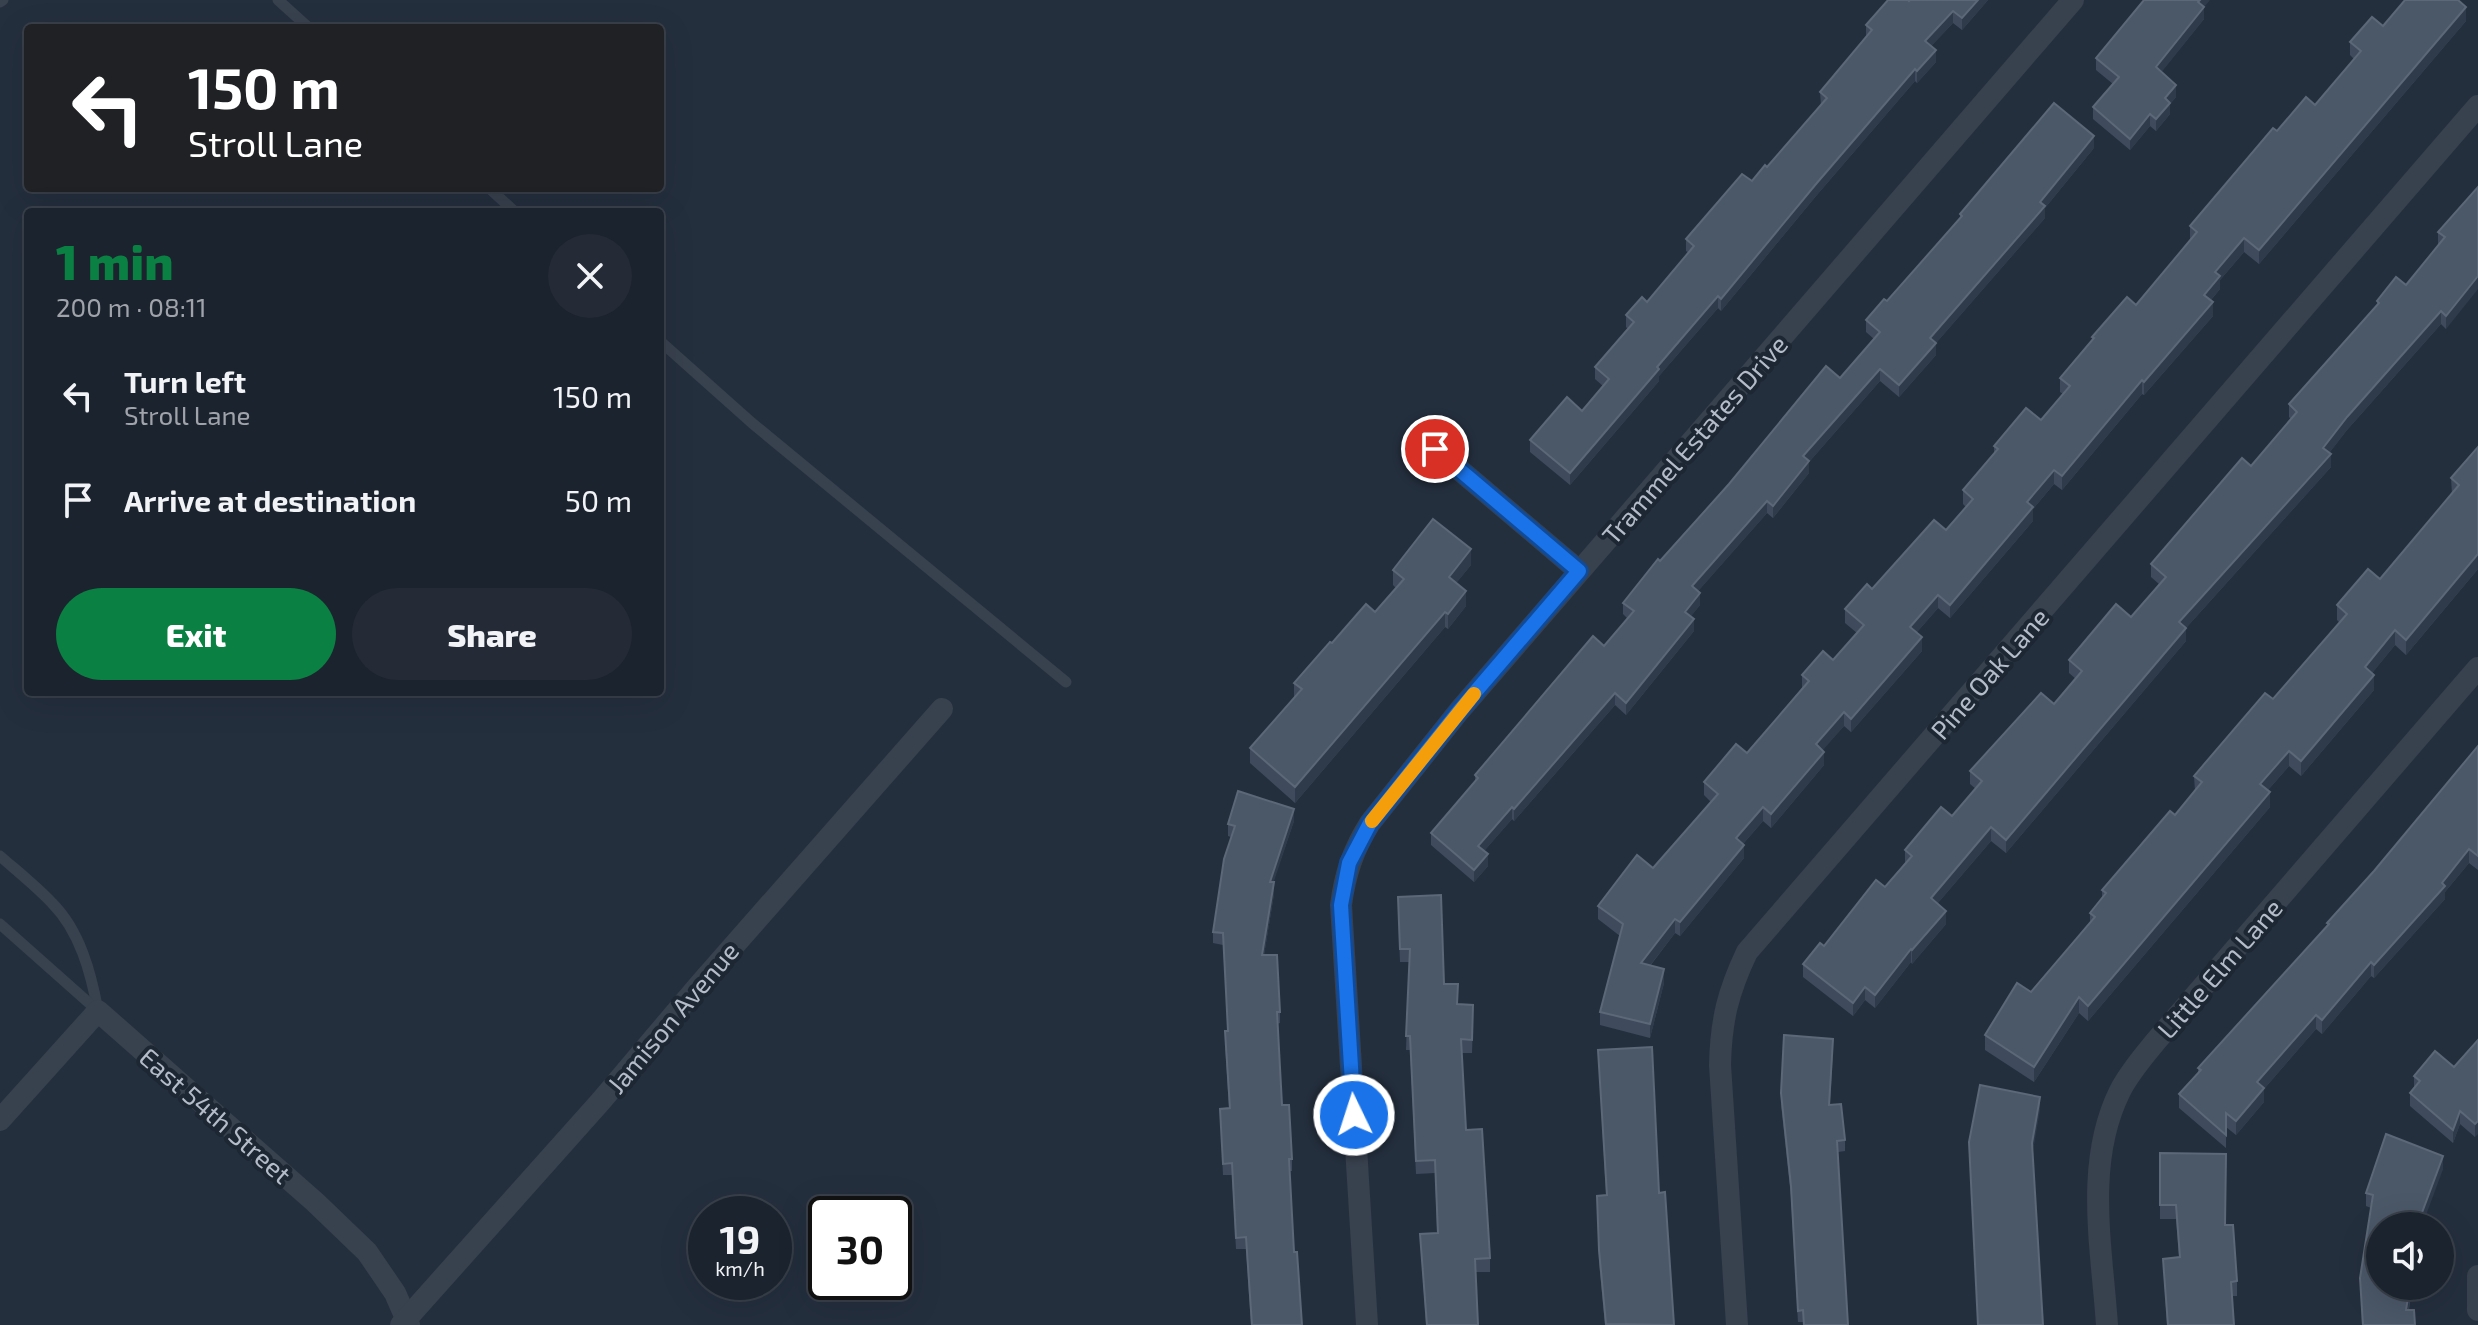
<!DOCTYPE html>
<meta charset="utf-8">
<style>
:root{--surface:#1b232e;--page:#242b36;--text:#f1f3f6;--muted:#a0a4aa;--line:#39404a;--accent:#0b8043}
body{margin:0;font-family:"Exo 2",sans-serif;background:var(--page);color:var(--text);height:100vh;display:flex;flex-direction:column;font-size:30px;white-space:nowrap}
*{box-sizing:border-box;margin:0}
p{font-size:26px;color:var(--muted)}
.icon{flex:none;width:44px;height:44px;fill:none;stroke:currentColor;stroke-width:2;stroke-linecap:round;stroke-linejoin:round}
.map{position:relative;flex:1;overflow:hidden}
.panel{position:absolute;left:24px;top:208px;width:640px;height:488px;display:flex;flex-direction:column;background:var(--surface);border-radius:8px;box-shadow:0 8px 32px #0002,0 0 0 2px var(--line)}
.panel>*{flex:none}
.top-card{position:absolute;left:24px;top:24px;width:640px;height:168px;border-radius:8px;box-shadow:0 8px 32px #0002,0 0 0 2px var(--line);background:#202124;color:#fff;overflow:hidden}
.fabs{position:absolute;left:2366px;top:1212px;display:grid;gap:16px}
.fabs a{display:grid;place-items:center;width:88px;height:88px;border-radius:50%;background:var(--surface);box-shadow:0 8px 32px #0002,0 0 0 2px var(--line);font-size:40px}
.speed{position:absolute;left:688px;top:1196px;display:flex;gap:16px;font-size:40px;font-weight:700;text-align:center}
.speed>*{display:grid;place-content:center;width:104px;height:104px;border-radius:50%;background:var(--surface);box-shadow:0 8px 32px #0002,0 0 0 2px var(--line);line-height:1}
.speed small{font-size:20px;font-weight:400}
.speed .limit{border:4px solid #111;border-radius:12px;background:#fff;color:#111}
.pin{position:absolute;display:grid;place-items:center;width:68px;height:68px;color:#fff;margin:-34px;border:4px solid #fff;border-radius:50%;box-shadow:0 2px 8px #0007}
.me{position:absolute;width:88px;margin:-44px;rotate:356deg;stroke-linejoin:round;filter:drop-shadow(0 0 6px #0008)}
.turn{display:flex;align-items:center;gap:28px;height:168px;padding:0 32px;font-size:36px}
.turn .icon{width:104px;height:104px;stroke-width:2.5}
.turn b{display:block;font-size:56px;line-height:68px}
.round{display:grid;place-items:center;flex:none;width:84px;height:84px;border-radius:42px;background:var(--page)}
.summary{display:flex;align-items:center;justify-content:space-between;height:136px;padding:0 32px}
h1{font-size:48px;font-weight:800;line-height:60px;color:var(--accent)}
.primary-button{display:flex;gap:16px;margin-top:auto;padding:16px 32px}
.primary-button a{flex:1;height:92px;border-radius:48px;background:var(--accent);color:#fff;font-size:32px;font-weight:800;line-height:92px;text-align:center}
.primary-button a+a{background:var(--page);color:var(--text)}
ul{padding:0;list-style:none}
li{display:flex;align-items:center;gap:24px;height:104px;padding:0 32px}
li div{flex:1}
li b{display:block;font-size:30px}
li em{font-style:normal}
.map>svg:first-child{display:block}
.lines{fill:none;stroke-linecap:round;stroke-linejoin:round}
.lane{stroke:#38414e;stroke-width:11}
.street{stroke:#38414e;stroke-width:22}
.wall{fill:#3f4b5c}
.shaded-wall{fill:#2f3b4b}
.building{fill:#4b5868;stroke:#5c6777;stroke-width:2}
.route-casing{stroke:#114b97;stroke-width:20}
.route{stroke:#1a73e8;stroke-width:14}
.slow{stroke:#f59e0b;stroke-width:14}
.labels{text-anchor:middle;dominant-baseline:central;stroke-width:8;stroke-linejoin:round;paint-order:stroke}
.street-label{font-size:26px;fill:#b4bcc9;stroke:#1d2633}
</style>
<div class="map">
<svg width="2478" height="1325" viewBox="0 0 2478 1325">
<rect width="100%" height="100%" fill="#242f3e"/>
<g class="lines">
<g class="lane">
<polyline points="278,0 309,28"/>
<polyline points="0,2 3,0"/>
<polyline points="489,188 515,212"/>
<polyline points="660,341 752,423 1066,682"/>
<path d="M0,856C17,871 36,886 52,903C80,931 91,973 98,1011"/>
<polyline points="0,924 98,1011"/>
</g>
<g class="street">
<polyline points="1435,449 1579,571"/>
<polyline points="0,1120 98,1011 315,1202 367,1252 395,1293 409,1325"/>
<polyline points="2478,1276 2478,1310"/>
<polyline points="401,1325 601,1101 700,984 942,709"/>
<path d="M1367,1325L1341,905C1345,874 1353,850 1370,823L1459,711L2073,0"/>
<path d="M1737,1325L1720,1065C1721,1020 1728,992 1747,952L2478,106"/>
<path d="M2107,1325C2102,1249 2084,1163 2120,1091C2129,1073 2143,1057 2156,1041L2478,668"/>
</g>
</g>
<g class="wall">
<polygon points="1910,0 1988,0 1962,30 1953,23 1931,46 1936,62 1917,83 1915,81 1816,196 1721,311 1718,308 1659,376 1659,381 1570,485 1530,452 1530,440 1582,411 1603,386 1595,379 1595,367 1628,329 1626,327 1626,315 1647,302 1689,253 1686,251 1686,239 1767,167 1821,105 1820,92 1866,37 1866,25"/>
<polygon points="2204,7 2204,19 2161,72 2176,97 2170,104 2170,114 2156,131 2150,126 2130,150 2093,119 2093,107 2113,84 2096,70 2096,58"/>
<polygon points="2466,21 2259,264 2244,252 2220,280 2220,289 2211,300 2213,316 2144,395 2142,394 2062,490 2054,484 2033,509 2033,521 1950,618 1938,608 1917,632 1922,651 1851,732 1844,726 1822,750 1824,765 1771,828 1763,821 1743,844 1744,858 1680,936 1675,933 1650,966 1664,983 1650,1038 1600,1025 1600,1012 1620,936 1598,919 1598,906 1653,868 1711,802 1704,795 1704,782 1747,753 1802,688 1802,675 1833,660 1857,633 1845,623 1845,609 1946,530 1966,507 1963,504 1963,490 1994,454 1994,446 2041,420 2063,394 2060,392 2060,378 2092,340 2092,337 2136,305 2190,240 2190,226 2277,131 2315,105 2354,59 2350,55 2350,42 2383,26"/>
<polygon points="2094,148 2045,208 2045,218 1936,343 1936,355 1899,397 1880,381 1809,462 1809,473 1773,518 1767,513 1698,591 1700,605 1690,617 1694,631 1626,715 1615,705 1514,821 1512,819 1484,851 1488,866 1474,882 1431,845 1431,833 1475,782 1475,775 1604,646 1627,618 1623,614 1623,603 1660,561 1840,378 1874,339 1866,332 1866,320 1887,301 1960,218 1960,214"/>
<polygon points="2478,187 2446,329 2441,324 2347,430 2329,453 2331,467 2186,628 2186,641 2006,853 1991,841 1937,904 1946,924 1912,964 1911,962 1875,1008 1865,1000 1853,1016 1803,977 1803,964 1824,946 1885,887 1905,863 1905,850 1952,816 1976,789 1970,784 1970,771 2054,704 2076,679 2069,673 2069,660 2131,617 2159,584 2151,577 2151,564 2251,466 2291,419 2289,417 2289,404 2377,305 2377,301 2406,285 2438,245 2438,232"/>
<polygon points="2478,447 2478,569 2406,655 2395,645 2372,673 2374,690 2301,776 2289,766 2268,790 2270,807 2088,1021 2079,1013 2034,1082 1985,1050 1985,1035 2031,992 2090,923 2090,913 2102,898 2102,890 2175,815 2195,791 2194,776 2273,699 2340,623 2337,620 2337,605 2380,579 2452,494 2451,478"/>
<polygon points="1471,565 1456,583 1466,606 1448,629 1445,627 1295,803 1250,763 1250,748 1294,698 1294,683 1332,643 1375,612 1396,588 1393,585 1393,570"/>
<polygon points="2478,746 2478,870 2469,863 2445,892 2445,899 2374,978 2371,976 2322,1034 2316,1029 2264,1089 2264,1102 2236,1135 2226,1127 2226,1148 2179,1108 2179,1094 2198,1073 2198,1068 2327,926 2327,923 2374,871"/>
<polygon points="1294,821 1273,882 1274,894 1264,955 1280,1012 1280,1023 1277,1024 1282,1105 1292,1159 1292,1171 1289,1171 1294,1252 1302,1325 1251,1325 1246,1249 1236,1249 1232,1175 1223,1175 1220,1109 1229,1109 1225,1043 1225,1031 1228,1031 1223,945 1213,943 1213,932 1231,837 1228,836 1228,824"/>
<polygon points="1398,910 1458,1004 1473,1018 1472,1053 1462,1053 1466,1130 1490,1258 1490,1272 1476,1272 1478,1325 1426,1325 1420,1234 1437,1233 1435,1173 1416,1174 1410,1050 1406,1050 1409,962 1400,962"/>
<polygon points="2478,1040 2475,1137 2460,1124 2453,1143 2410,1106 2410,1093 2414,1088 2414,1076 2454,1067"/>
<polygon points="1598,1050 1659,1193 1674,1325 1605,1325 1599,1262 1597,1208 1597,1196 1606,1195"/>
<polygon points="1833,1050 1830,1105 1845,1140 1845,1151 1838,1152 1803,1322 1798,1322 1791,1197 1781,1104 1781,1093"/>
<polygon points="2160,1153 2225,1225 2237,1281 2237,1296 2232,1296 2234,1325 2167,1325 2163,1259 2179,1257 2176,1219 2160,1219"/>
<polygon points="2443,1169 2380,1286 2412,1286 2409,1310 2415,1325 2362,1325 2360,1278 2371,1208 2366,1206 2366,1193"/>
</g>
<g class="shaded-wall">
<polygon points="1978,0 1988,0 1962,30 1962,18"/>
<polygon points="2200,0 2210,0 2204,7 2204,19 2156,79 2156,67"/>
<polygon points="2466,7 2466,21 2259,264 2259,250"/>
<polygon points="1953,11 1953,23 1925,53 1925,41"/>
<polygon points="1936,50 1936,62 1917,83 1917,71"/>
<polygon points="1915,69 1915,81 1816,196 1721,311 1721,299 1816,184"/>
<polygon points="2176,85 2176,97 2170,104 2170,114 2156,131 2156,119 2165,98"/>
<polygon points="2150,114 2150,126 2130,150 2130,139"/>
<polygon points="2094,136 2094,148 2045,208 2045,218 1930,350 1930,338"/>
<polygon points="2244,238 2244,252 2220,280 2220,289 2204,308 2204,295 2215,272"/>
<polygon points="2478,276 2478,289 2446,329 2446,316"/>
<polygon points="1718,296 1718,308 1659,376 1659,381 1570,485 1570,473"/>
<polygon points="2213,302 2213,316 2144,395 2144,382"/>
<polygon points="2441,311 2441,324 2347,430 2323,461 2323,448 2347,417"/>
<polygon points="1936,343 1936,355 1899,397 1899,385"/>
<polygon points="1880,369 1880,381 1809,462 1809,473 1773,518 1773,506 1803,456"/>
<polygon points="2142,380 2142,394 2062,490 2062,476"/>
<polygon points="2331,454 2331,467 2186,628 2186,641 2006,853 2006,840 2179,622"/>
<polygon points="2054,470 2054,484 2033,509 2033,521 1950,618 1950,605 2027,502"/>
<polygon points="1767,501 1767,513 1692,598 1692,586"/>
<polygon points="1471,549 1471,565 1449,592 1449,577"/>
<polygon points="2478,554 2478,569 2406,655 2406,640"/>
<polygon points="1466,591 1466,606 1448,629 1448,614"/>
<polygon points="1700,593 1700,605 1685,624 1685,612"/>
<polygon points="1938,595 1938,608 1910,640 1910,627"/>
<polygon points="1445,612 1445,627 1295,803 1295,787"/>
<polygon points="1694,619 1694,631 1626,715 1626,703"/>
<polygon points="2395,630 2395,645 2365,682 2365,667"/>
<polygon points="1922,637 1922,651 1851,732 1851,719"/>
<polygon points="2374,675 2374,690 2301,776 2301,761"/>
<polygon points="1615,693 1615,705 1514,821 1514,809"/>
<polygon points="1844,712 1844,726 1816,758 1816,744"/>
<polygon points="2289,751 2289,766 2260,799 2260,784"/>
<polygon points="1824,752 1824,765 1771,828 1771,814"/>
<polygon points="2270,792 2270,807 2088,1021 2088,1006"/>
<polygon points="1512,807 1512,819 1478,858 1478,846"/>
<polygon points="1763,807 1763,821 1736,852 1736,838"/>
<polygon points="1294,809 1294,821 1270,893 1270,882"/>
<polygon points="1991,827 1991,841 1931,911 1931,898"/>
<polygon points="1744,845 1744,858 1680,936 1680,922"/>
<polygon points="2469,849 2469,863 2445,892 2445,899 2374,978 2374,965"/>
<polygon points="1488,854 1488,866 1474,882 1474,870"/>
<polygon points="1274,882 1274,894 1262,967 1262,955"/>
<polygon points="1946,911 1946,924 1912,964 1912,950"/>
<polygon points="1675,919 1675,933 1641,977 1641,963"/>
<polygon points="1911,949 1911,962 1875,1008 1875,995"/>
<polygon points="2371,962 2371,976 2322,1034 2322,1020"/>
<polygon points="1664,969 1664,983 1650,1038 1650,1024"/>
<polygon points="1865,987 1865,1000 1853,1016 1853,1003"/>
<polygon points="2079,997 2079,1013 2034,1082 2034,1067"/>
<polygon points="2316,1015 2316,1029 2264,1089 2264,1102 2236,1135 2236,1121 2257,1082"/>
<polygon points="2040,1097 2040,1110 2032,1156 2032,1143"/>
<polygon points="2460,1111 2460,1124 2453,1143 2453,1130"/>
<polygon points="2478,1121 2478,1134 2475,1137 2475,1124"/>
<polygon points="2443,1156 2443,1169 2422,1226 2417,1226"/>
<polygon points="2410,1286 2412,1286 2406,1323 2406,1310"/>
</g>
<g class="building">
<polygon points="1888,0 1908,0 1909,1 1910,0 1978,0 1962,18 1953,11 1925,41 1936,50 1917,71 1915,69 1816,184 1721,299 1718,296 1657,367 1659,369 1570,473 1530,440 1567,397 1582,411 1609,379 1595,367 1634,322 1626,315 1642,297 1647,302 1694,246 1686,239 1742,174 1752,181 1765,165 1767,167 1827,98 1820,92 1872,30 1866,25"/>
<polygon points="2144,0 2200,0 2198,2 2204,7 2156,67 2176,85 2165,98 2170,103 2156,119 2150,114 2130,139 2093,107 2119,77 2096,58"/>
<polygon points="2405,0 2458,0 2466,7 2259,250 2244,238 2215,272 2220,276 2204,295 2213,302 2144,382 2142,380 2062,476 2054,470 2027,502 2033,507 1950,605 1938,595 1910,627 1922,637 1851,719 1844,712 1816,744 1824,752 1771,814 1763,807 1736,838 1744,845 1680,922 1675,919 1641,963 1664,969 1650,1024 1600,1012 1623,924 1598,906 1637,855 1653,868 1718,794 1704,782 1736,744 1747,753 1809,681 1802,675 1823,651 1833,660 1864,625 1845,609 1867,584 1872,589 1934,520 1946,530 1973,499 1963,490 1998,449 1994,446 2026,408 2041,420 2070,386 2060,378 2094,338 2092,337 2127,297 2136,305 2197,232 2190,226 2273,128 2277,131 2306,97 2315,105 2361,51 2350,42 2372,17 2383,26"/>
<polygon points="2054,103 2094,136 2040,202 2045,206 1930,338 1936,343 1899,385 1880,369 1803,456 1809,461 1773,506 1767,501 1692,586 1700,593 1685,612 1694,619 1626,703 1615,693 1514,809 1512,807 1478,846 1488,854 1474,870 1431,833 1478,778 1475,775 1593,636 1604,646 1634,611 1623,603 1658,559 1660,561 1729,484 1826,366 1840,378 1880,332 1866,320 1884,299 1887,301 1962,216 1960,214"/>
<polygon points="2478,187 2478,276 2446,316 2441,311 2347,417 2323,448 2331,454 2179,622 2186,628 2006,840 1991,827 1931,898 1946,911 1912,950 1911,949 1875,995 1865,987 1853,1003 1803,964 1820,943 1824,946 1876,880 1885,887 1912,856 1905,850 1941,807 1952,816 1982,781 1970,771 2041,693 2054,704 2082,671 2069,660 2116,604 2131,617 2166,577 2151,564 2242,458 2251,466 2297,412 2289,404 2379,303 2377,301 2396,277 2406,285 2445,237 2438,232"/>
<polygon points="2478,447 2478,554 2406,640 2395,630 2365,667 2374,675 2301,761 2289,751 2260,784 2270,792 2088,1006 2079,997 2034,1067 1985,1035 2017,983 2031,992 2095,917 2090,913 2106,893 2102,890 2170,811 2175,815 2202,782 2194,776 2265,693 2273,699 2347,614 2337,605 2368,569 2380,579 2459,485 2451,478"/>
<polygon points="1433,519 1471,549 1449,577 1466,591 1448,614 1445,612 1295,787 1250,748 1302,689 1294,683 1330,642 1332,643 1366,604 1375,612 1404,579 1393,570"/>
<polygon points="2478,746 2478,856 2469,849 2442,883 2445,886 2374,965 2371,962 2322,1020 2316,1015 2257,1082 2264,1088 2236,1121 2226,1113 2226,1135 2179,1094 2201,1070 2198,1068 2329,924 2327,923 2374,871"/>
<polygon points="1238,791 1294,809 1270,882 1274,882 1262,955 1277,955 1280,1012 1277,1012 1282,1105 1289,1105 1292,1159 1289,1159 1294,1252 1297,1252 1302,1325 1252,1325 1246,1237 1236,1238 1232,1163 1223,1164 1220,1109 1230,1108 1225,1031 1228,1031 1223,933 1213,932 1224,859 1235,826 1228,824"/>
<polygon points="1441,895 1444,984 1458,984 1457,1004 1473,1005 1472,1040 1461,1039 1466,1130 1482,1129 1490,1258 1475,1259 1478,1325 1427,1325 1420,1234 1438,1233 1435,1160 1416,1161 1410,1036 1406,1036 1410,949 1400,949 1398,897"/>
<polygon points="1784,1035 1833,1039 1829,1105 1841,1104 1845,1140 1837,1141 1848,1325 1804,1325 1803,1310 1798,1311 1791,1186 1781,1093"/>
<polygon points="2478,1040 2478,1121 2475,1124 2460,1111 2453,1130 2410,1093 2420,1081 2414,1076 2435,1051 2454,1067"/>
<polygon points="1652,1047 1659,1193 1665,1192 1674,1325 1606,1324 1599,1250 1597,1196 1607,1195 1598,1050"/>
<polygon points="1980,1085 2040,1097 2032,1143 2043,1325 1978,1325 1969,1142"/>
<polygon points="2386,1134 2443,1156 2417,1226 2380,1226 2380,1286 2410,1286 2406,1310 2414,1310 2415,1325 2363,1325 2360,1278 2373,1195 2366,1193"/>
<polygon points="2160,1153 2226,1154 2225,1225 2233,1225 2237,1281 2231,1282 2234,1325 2168,1325 2163,1259 2180,1257 2176,1205 2160,1205"/>
</g>
<g class="lines">
<g class="route-casing">
<polyline id="route" points="1354,1115 1341,905 1349,863 1370,823 1459,711 1579,571 1435,449"/>
</g>
<use href="#route" class="route"/>
<polyline class="slow" points="1372,821 1474,694"/>
</g>
<g class="labels">
<g class="street-label">
<text transform="translate(1694 439) rotate(-49)">Trammel Estates Drive</text>
<text transform="translate(1989 673) rotate(-49)">Pine Oak Lane</text>
<text transform="translate(2219 968) rotate(-49)">Little Elm Lane</text>
<text transform="translate(672 1017) rotate(-50)">Jamison Avenue</text>
<text transform="translate(216 1115) rotate(41)">East 54th Street</text>
</g>
</g>
</svg>
<div class="fabs">
<a><svg class="icon" aria-label="sound" viewBox="0 0 24 24"><path d="M4 9h4l5-4v14l-5-4H4zM17 9q2 3 0 6"/></svg></a>
</div>
<div class="speed"><div>19<small>km/h</small></div><div class="limit">30</div></div>
<div class="pin" style="left:1435px;top:449px;background:#d93025"><svg class="icon" aria-label="arrive" viewBox="0 0 24 24"><path d="M6 21V4h12l-3 4 3 4H6"/></svg></div>
<svg class="me" style="left:1354px;top:1115px" viewBox="-20 -20 40 40"><circle r="17" fill="#1a73e8" stroke="#fff" stroke-width="3"/><path d="M0-11L8 9 0 5-8 9z" fill="#fff"/></svg>
<div class="top-card">
<div class="turn"><svg class="icon" aria-label="left" viewBox="0 0 24 24"><path d="M17 20v-9H6M10 6l-5 5 5 5"/></svg><div><b>150 m</b>Stroll Lane</div></div>
</div>
<section class="panel">
<div class="summary"><div><h1>1 min</h1><p>200 m · 08:11</p></div><a class="round"><svg class="icon" aria-label="close" viewBox="0 0 24 24"><path d="M6 6l12 12M18 6L6 18"/></svg></a></div>
<ul>
<li><svg class="icon" aria-label="left" viewBox="0 0 24 24"><path d="M17 20v-9H6M10 6l-5 5 5 5"/></svg><div><b>Turn left</b><p>Stroll Lane</p></div><em>150 m</em></li>
<li><svg class="icon" aria-label="arrive" viewBox="0 0 24 24"><path d="M6 21V4h12l-3 4 3 4H6"/></svg><div><b>Arrive at destination</b></div><em>50 m</em></li>
</ul>
<div class="primary-button"><a>Exit</a><a>Share</a></div>
</section>
</div>
